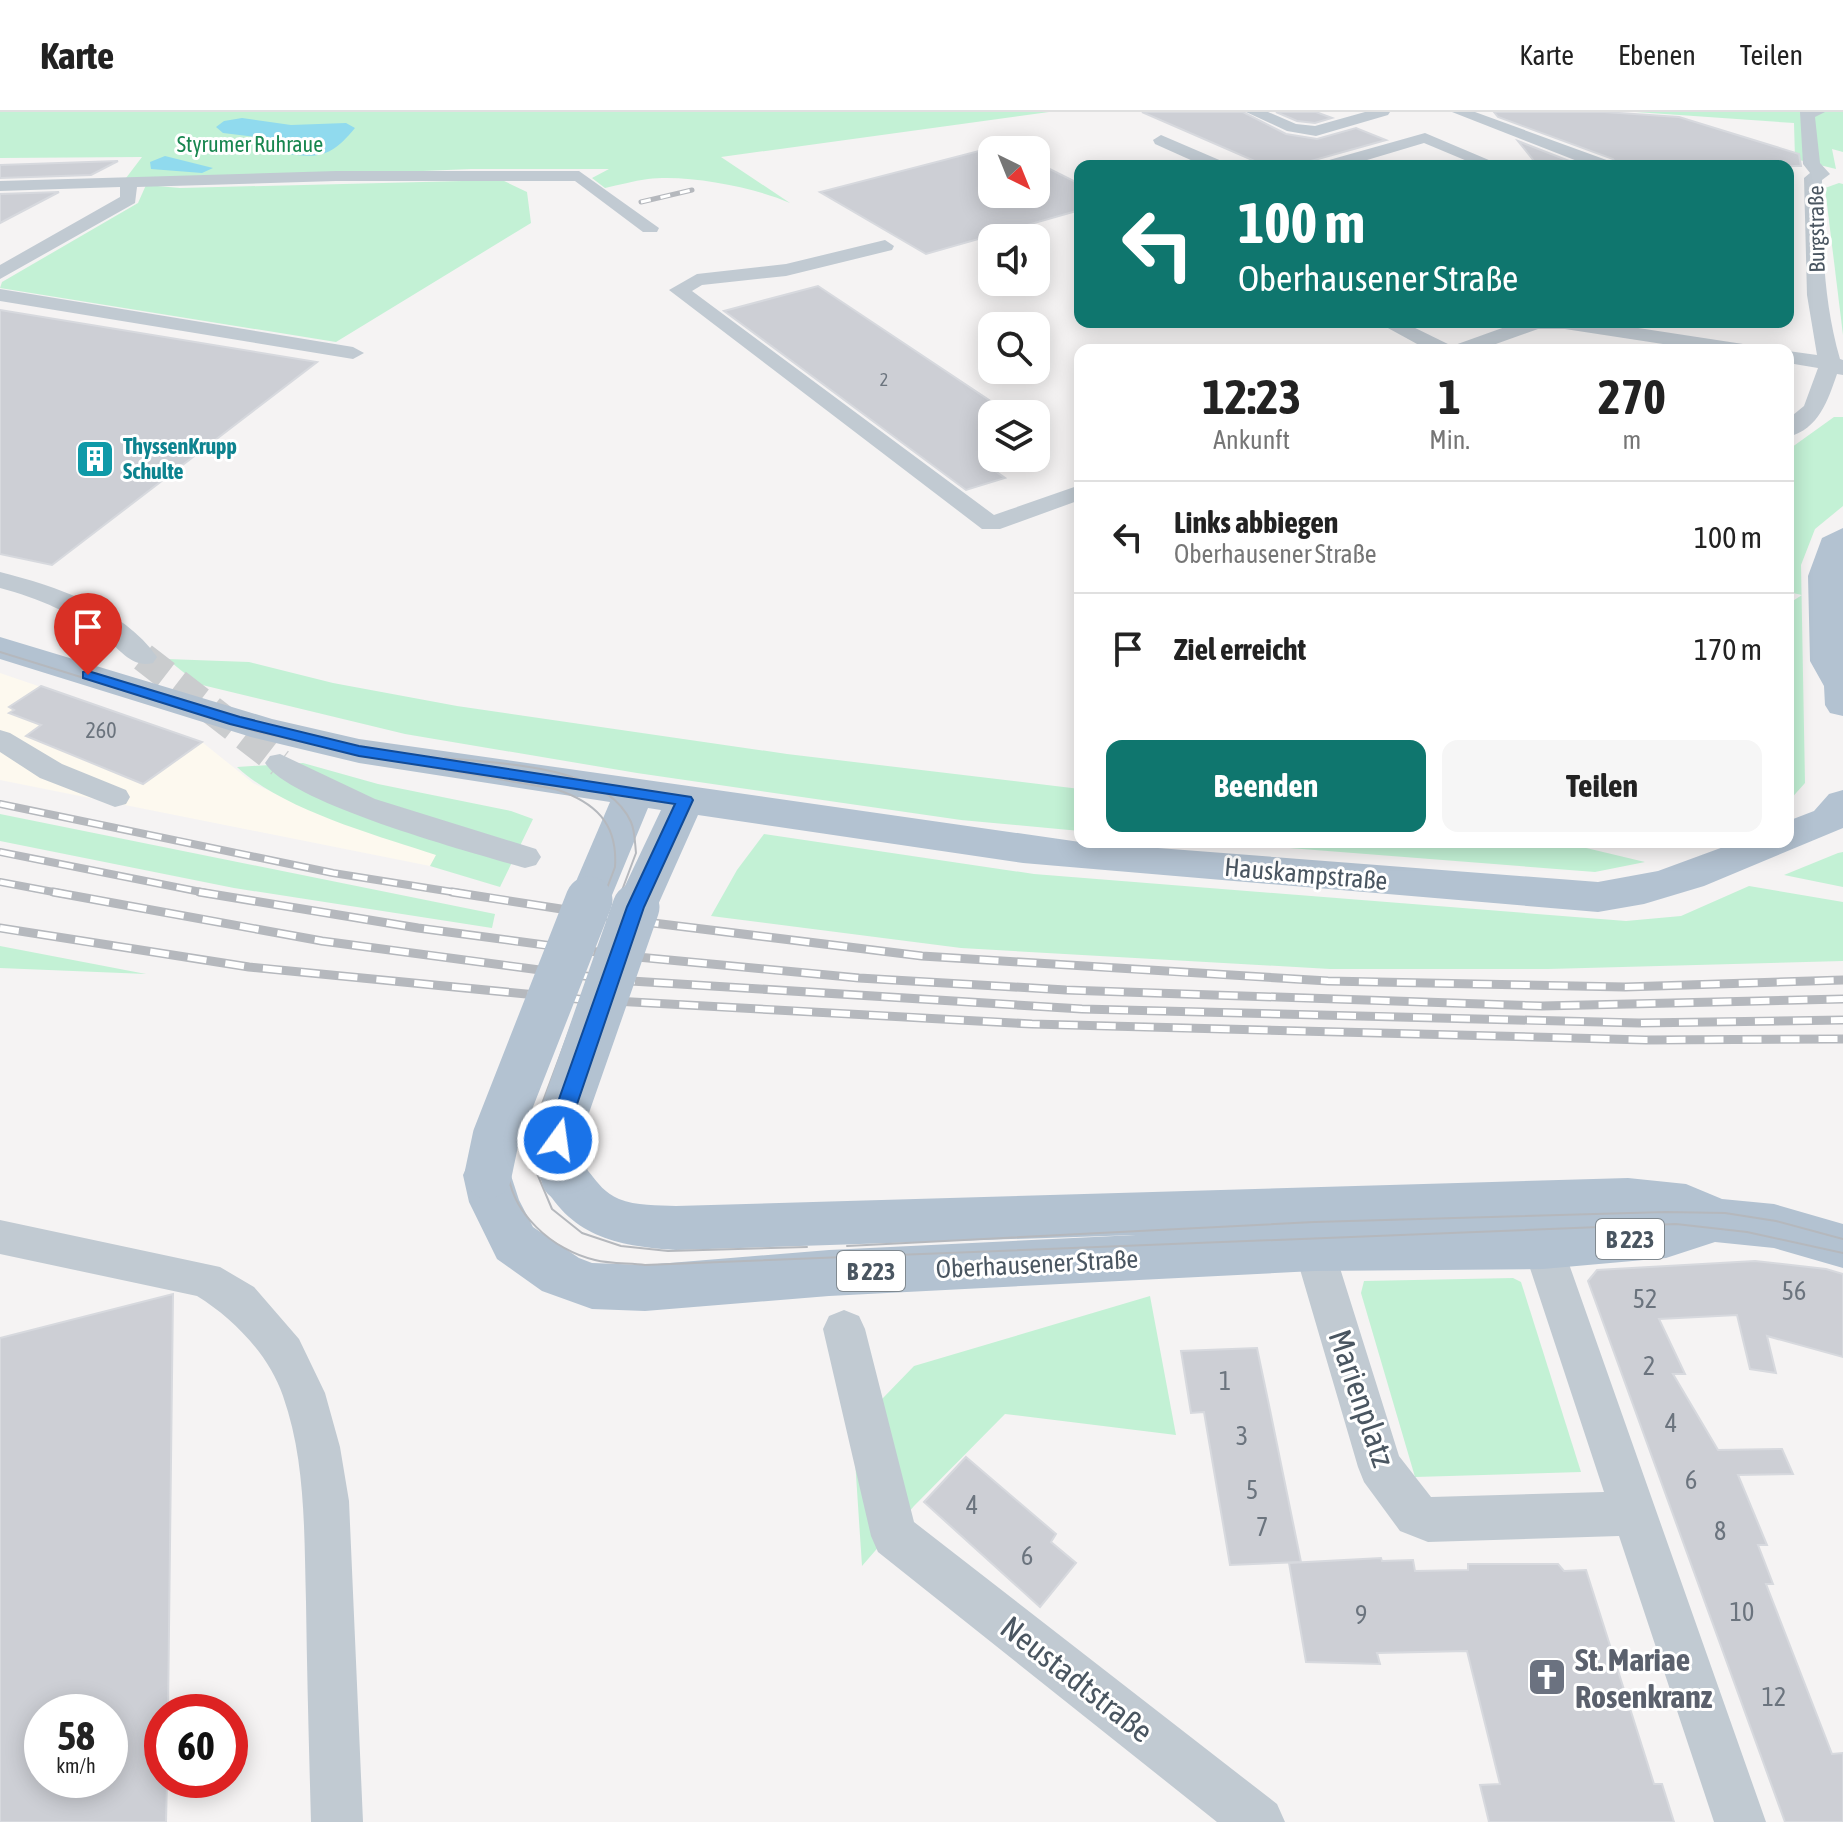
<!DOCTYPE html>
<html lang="de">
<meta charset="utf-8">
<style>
:root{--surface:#fff;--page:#f6f6f6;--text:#222;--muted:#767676;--line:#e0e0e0;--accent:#0f766e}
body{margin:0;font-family:"Asap Condensed",sans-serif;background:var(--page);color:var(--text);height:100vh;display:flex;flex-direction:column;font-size:30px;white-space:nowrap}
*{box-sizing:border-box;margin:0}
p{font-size:26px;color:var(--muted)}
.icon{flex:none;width:44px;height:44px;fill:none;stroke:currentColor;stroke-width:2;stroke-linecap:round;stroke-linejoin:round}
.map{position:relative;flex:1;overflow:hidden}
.side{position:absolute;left:1074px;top:232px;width:720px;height:504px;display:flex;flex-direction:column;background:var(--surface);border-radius:16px;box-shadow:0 4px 20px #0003}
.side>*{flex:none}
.banner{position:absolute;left:1074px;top:48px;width:720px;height:168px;border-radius:16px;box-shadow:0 4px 20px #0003;background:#0f766e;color:#fff;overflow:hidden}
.needle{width:52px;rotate:137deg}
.buttons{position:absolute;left:978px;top:24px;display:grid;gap:16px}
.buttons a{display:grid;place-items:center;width:72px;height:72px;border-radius:16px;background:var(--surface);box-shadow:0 4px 20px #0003;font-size:40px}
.speed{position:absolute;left:24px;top:1582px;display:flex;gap:16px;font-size:40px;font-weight:700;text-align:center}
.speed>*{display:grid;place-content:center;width:104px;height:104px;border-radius:50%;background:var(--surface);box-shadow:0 4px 20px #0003;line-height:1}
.speed small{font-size:20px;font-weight:400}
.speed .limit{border:12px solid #d22;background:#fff;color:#111}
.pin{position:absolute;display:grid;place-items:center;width:68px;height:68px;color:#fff;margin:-82px -34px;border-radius:50% 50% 50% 0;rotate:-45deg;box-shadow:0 0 8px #0007}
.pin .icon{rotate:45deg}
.me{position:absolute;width:88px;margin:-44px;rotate:14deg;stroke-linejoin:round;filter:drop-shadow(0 0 6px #0008)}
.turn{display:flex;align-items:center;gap:28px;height:168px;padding:0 32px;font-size:36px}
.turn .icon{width:104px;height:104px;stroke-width:2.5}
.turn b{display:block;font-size:56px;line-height:68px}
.eta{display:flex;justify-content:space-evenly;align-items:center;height:136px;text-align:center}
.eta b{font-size:48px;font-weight:700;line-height:56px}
.action{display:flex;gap:16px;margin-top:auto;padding:16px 32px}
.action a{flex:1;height:92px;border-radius:16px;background:var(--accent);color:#fff;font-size:32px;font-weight:700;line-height:92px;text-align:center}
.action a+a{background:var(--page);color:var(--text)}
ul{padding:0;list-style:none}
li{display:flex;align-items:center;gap:24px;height:112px;padding:0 32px;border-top:2px solid var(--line)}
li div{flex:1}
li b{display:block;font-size:30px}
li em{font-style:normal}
header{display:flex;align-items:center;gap:48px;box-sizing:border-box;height:112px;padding:0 40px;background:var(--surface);border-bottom:2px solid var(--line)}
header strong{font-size:38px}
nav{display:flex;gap:44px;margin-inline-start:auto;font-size:28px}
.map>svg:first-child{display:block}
.commercial{fill:#fdf9ef}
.green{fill:#c3f1d5}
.water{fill:#90daee}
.building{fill:#cdcfd5;stroke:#d7d9de;stroke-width:2;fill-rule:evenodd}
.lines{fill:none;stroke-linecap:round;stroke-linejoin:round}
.minor-tunnel{stroke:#caccce;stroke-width:29;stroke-dasharray:29 14;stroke-linecap:butt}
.minor{fill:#c1cad2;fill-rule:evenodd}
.major{fill:#b3c2d1;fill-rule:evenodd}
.tram{stroke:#b5b8bd;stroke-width:2}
.rail-far2-casing{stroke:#b5b8bd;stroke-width:5}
.rail-far1-casing{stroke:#b5b8bd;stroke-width:8}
.rail-casing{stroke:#b5b8bd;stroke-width:9}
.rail-far2{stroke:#fff;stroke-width:3;stroke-dasharray:10;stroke-linecap:butt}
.rail-far1{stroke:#fff;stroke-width:5;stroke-dasharray:15;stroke-linecap:butt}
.rail{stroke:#fff;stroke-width:6;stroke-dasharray:19;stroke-linecap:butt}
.major-bridge{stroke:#b3c2d1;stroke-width:47}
.route{fill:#1a73e8;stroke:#114b97;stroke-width:2}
.labels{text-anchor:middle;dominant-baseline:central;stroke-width:6;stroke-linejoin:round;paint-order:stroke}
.far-number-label{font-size:18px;fill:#6b747e}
.far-park-label{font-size:22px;fill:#17864f;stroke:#fff}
.far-street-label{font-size:22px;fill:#4a5661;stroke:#fff}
.far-culture-label{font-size:22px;font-weight:bold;fill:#0d838f;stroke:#fff;text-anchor:start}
.number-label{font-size:22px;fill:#6b747e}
.shield{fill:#fff;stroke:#808990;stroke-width:2}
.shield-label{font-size:24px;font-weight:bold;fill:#4a5661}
.street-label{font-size:26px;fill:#4a5661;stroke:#fff}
.near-number-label{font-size:26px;fill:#6b747e}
.near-street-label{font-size:32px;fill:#4a5661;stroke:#fff}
.near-worship-label{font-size:32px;font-weight:bold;fill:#5b616d;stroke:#fff;text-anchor:start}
</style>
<header>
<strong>Karte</strong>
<nav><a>Karte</a><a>Ebenen</a><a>Teilen</a></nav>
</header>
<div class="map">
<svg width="1843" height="1710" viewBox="0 0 1843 1710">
<rect width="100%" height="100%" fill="#f5f3f3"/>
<polygon class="commercial" points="0,561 202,630 253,671 305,696 437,743 430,754 0,668"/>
<g class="green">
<path d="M0,0H1049L721,45L790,91C754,75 687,62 648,67C633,69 619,73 605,76L592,66L609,57H471L255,66H126L142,45L0,46Z"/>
<polygon points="1636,0 1843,0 1843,40 1832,37 1836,57 1795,47 1794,11"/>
<polygon points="502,68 527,80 531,111 336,230 0,176 2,170 138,91 146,73 180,76"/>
<polygon points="1839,71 1843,72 1843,223 1825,76"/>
<polygon points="1834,305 1843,305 1843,394 1815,417 1801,453 1805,671 1788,690 1788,492 1802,483 1788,480 1788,338"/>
<polygon points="167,547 249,550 333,571 457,594 787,642 1080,677 1080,719 961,708 637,661 405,622 198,572"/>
<path d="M303,651L378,672L511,699L533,707L500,775L430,754L436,743C378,724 281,697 237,655Z"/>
<polygon points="0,702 495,802 492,816 234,776 0,729"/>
<polygon points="764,722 1034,762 1626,809 1681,804 1749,774 1843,790 1843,849 1548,857 1330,857 961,836 711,804 737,758"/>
<polygon points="1214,730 1561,730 1645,750 1595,760"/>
<polygon points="1843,740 1843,775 1784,763 1838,741"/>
<polygon points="0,834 146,862 0,856"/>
<polygon points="1513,1166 1521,1170 1581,1360 1415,1365 1361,1181 1364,1169"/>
<polygon points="1150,1184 1176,1323 1005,1302 914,1394 862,1454 853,1317 914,1254"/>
</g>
<g class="water">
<path d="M242,6L291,13L346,11L355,16C331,45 319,47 282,41L272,27L223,21L216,15L224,9Z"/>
<polygon points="165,44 213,56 202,61 151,57 150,50"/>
</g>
<g class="building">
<polygon points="1142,0 1243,0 1286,22 1317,27 1356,16 1386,28 1293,54 1266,54"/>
<polygon points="1276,0 1316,0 1332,6 1315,11 1297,9"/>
<polygon points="1494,0 1604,0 1679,5 1799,42 1801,54 1618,54 1613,47 1498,5"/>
<polygon points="1518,29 1582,54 1538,54"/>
<polygon points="1002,33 1011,38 992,38 992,82 1036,82 1036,50 1080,72 1080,98 926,142 820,80"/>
<polygon points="118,49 91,63 0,66 0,53"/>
<polygon points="59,80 0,111 0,82"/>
<polygon points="818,174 1010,302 992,302 992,346 981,349 1005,366 966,378 724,199"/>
<polygon points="0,198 317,250 52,453 0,442"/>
<polygon points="41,574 202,630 143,672 26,624 41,613 9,601 14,598 9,595"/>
<polygon points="1755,1149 1826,1157 1843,1162 1843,1245 1767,1224 1776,1261 1750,1257 1737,1203 1659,1207 1685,1262 1673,1262 1718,1338 1782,1337 1793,1362 1738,1363 1767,1433 1758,1433 1773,1472 1766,1472 1832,1642 1843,1641 1843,1710 1785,1710 1588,1169 1597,1158"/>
<path d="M173,1182L168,1600H162V1668H167L166,1710H0V1226ZM42,1600H110V1668H42Z"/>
<polygon points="1257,1236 1270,1298 1301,1450 1230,1453 1204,1300 1191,1301 1181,1239"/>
<polygon points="966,1345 1056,1422 1051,1430 1076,1451 1040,1495 924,1390"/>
<polygon points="1381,1446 1382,1449 1413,1448 1415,1459 1468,1458 1468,1452 1558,1452 1564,1459 1586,1458 1654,1672 1662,1672 1674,1710 1489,1710 1480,1673 1500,1672 1467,1539 1377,1541 1380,1552 1306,1550 1289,1451"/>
</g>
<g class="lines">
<polyline class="minor-tunnel" points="143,545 280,651"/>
<g class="minor">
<polygon points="1246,0 1268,0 1296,12 1315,14 1365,0 1390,0 1388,3 1316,24 1287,19"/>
<polygon points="1452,0 1475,0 1612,50 1615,54 1590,54"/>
<path d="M1800,0H1825L1815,5L1820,51L1830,62L1822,68C1822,129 1823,188 1840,247L1843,248V263L1837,262C1828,288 1819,317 1788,325V307L1804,294L1818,256L1788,251V239L1817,243L1807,183L1804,66L1810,61L1803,52Z"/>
<polygon points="1425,21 1503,54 1479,54 1424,31 1347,54 1319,54 1322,50"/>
<polygon points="1161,23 1224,50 1227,54 1204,54 1155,32 1153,28"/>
<polygon points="336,59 579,59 659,116 657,120 643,120 575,69 336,69 137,75 135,91 0,167 0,153 120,85 120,75 0,79 0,69"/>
<polygon points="885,128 894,134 892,138 786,164 702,173 692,179 994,403 1080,373 1080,388 1000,417 982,417 669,178 697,162 786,152"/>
<polygon points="0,177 353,235 364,241 353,247 0,189"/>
<polygon points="1377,210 1403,210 1452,234 1519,210 1599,210 1743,232 1753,238 1702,238 1565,217 1538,217 1479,238 1428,238"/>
<path d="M0,460C55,474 123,496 157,545L153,551C132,556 122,539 106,527C76,502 38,486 0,476Z"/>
<polygon points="0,618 10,621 62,652 126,678 130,685 126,692 115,695 40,666 0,640"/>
<path d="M280,642L375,687L536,737L541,745L536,753L525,756C473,741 291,692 265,651L270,644Z"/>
<path d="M0,1108L220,1155L254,1175L299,1227L325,1281L340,1335L349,1389L363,1710H311C309,1637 307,1563 306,1490C304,1421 306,1349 283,1284C269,1243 233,1206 197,1184L0,1142Z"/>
<polygon points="1543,1118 1557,1123 1563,1135 1766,1710 1714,1710 1619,1424 1428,1430 1400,1419 1364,1370 1358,1355 1294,1137 1300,1125 1314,1120 1328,1125 1334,1137 1399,1344 1431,1385 1604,1380 1523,1135 1529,1123"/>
<polygon points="844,1198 859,1204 865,1217 914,1410 1277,1692 1285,1710 1217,1710 878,1440 871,1424 823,1217 829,1204"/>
</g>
<g class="major">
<polygon points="1843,416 1843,604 1830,601 1825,593 1824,574 1810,549 1808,464 1822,426"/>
<polygon points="0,525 272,607 359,627 1080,730 1598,770 1658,759 1737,730 1788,730 1788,709 1814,699 1829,682 1843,678 1843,716 1704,774 1644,792 1598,800 1023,751 698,703 657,795 651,806 636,810 621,806 615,795 661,698 648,696 610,788 604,798 589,803 574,798 568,788 610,690 359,651 251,625 0,547"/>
<path d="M488,1042L506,1048L519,1088L533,1115L579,1146L592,1151L645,1153L829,1138L1136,1123L676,1138C615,1134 569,1124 540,1066L547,1051C592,1036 585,1072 619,1087C636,1094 658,1093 676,1094L1628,1066L1686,1072L1722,1087L1774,1092L1843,1112V1156L1774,1136L1715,1130L1666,1146L1543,1157L1314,1159L829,1184L645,1199L592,1197L542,1179L497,1147L469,1090L463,1063L470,1048Z"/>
</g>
<g class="tram">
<path d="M0,540L258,620L356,642L555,677C595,690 618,711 615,755L518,1012C514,1025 508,1040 508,1054C508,1100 554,1139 595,1148C611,1152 629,1151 645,1153L1676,1112L1747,1120L1843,1141"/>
<path d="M445,646C499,652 605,652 631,710C635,719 635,732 636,741L537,1005L536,1059L552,1097L582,1121L621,1134L668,1139L807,1135"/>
<polyline points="847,1134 1314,1110 1666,1100 1725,1101 1776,1109 1843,1127"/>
</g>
<g class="rail-far2-casing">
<polyline id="rail-far2" points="641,90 692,78"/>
</g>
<g class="rail-far1-casing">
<g id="rail-far1">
<polyline points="0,692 333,761 465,782"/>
<polyline points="0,740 211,782"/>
<polyline points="0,770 64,782"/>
</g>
</g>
<g class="rail-casing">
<g id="rail">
<polyline points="53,780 322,829 615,868 1082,897 1639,911 1843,908"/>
<polyline points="199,780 418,816 627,844 859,866 1066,878 1542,894 1843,887"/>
<polyline points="452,780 645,810 922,844 1328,869 1625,875 1843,868"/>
<polyline points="0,816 249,855 578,887 1032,912 1646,928 1843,927"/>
</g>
</g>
<use href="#rail-far2" class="rail-far2"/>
<use href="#rail-far1" class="rail-far1"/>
<use href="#rail" class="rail"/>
<g class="major-bridge">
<polyline points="488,1063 496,1025 589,788"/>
<polyline points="565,1066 558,1028 563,1004 636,795"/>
</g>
</g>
<polygon class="route" points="88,559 240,605 359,634 691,685 693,688 644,795 573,1004 565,1034 551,1034 548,1028 553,1004 627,795 675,692 359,644 230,612 83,566 83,560"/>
<defs>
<g id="building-square" transform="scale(2)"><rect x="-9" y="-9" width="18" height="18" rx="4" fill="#0f9aa8" stroke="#fff"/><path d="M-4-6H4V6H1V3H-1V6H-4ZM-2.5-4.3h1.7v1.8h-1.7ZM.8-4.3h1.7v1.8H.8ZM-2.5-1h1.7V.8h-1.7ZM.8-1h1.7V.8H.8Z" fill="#fff"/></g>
<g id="church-square" transform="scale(2)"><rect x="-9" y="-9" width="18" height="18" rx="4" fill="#6b7280" stroke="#fff"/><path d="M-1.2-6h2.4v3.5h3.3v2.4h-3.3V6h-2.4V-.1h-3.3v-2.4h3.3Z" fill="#fff"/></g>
</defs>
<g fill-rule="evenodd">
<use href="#building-square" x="95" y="347"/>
<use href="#church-square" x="1547" y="1565"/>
</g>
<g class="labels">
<g class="far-number-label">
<text x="884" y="267">2</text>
</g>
<g class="far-park-label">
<text x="250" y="32">Styrumer Ruhraue</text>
</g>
<g class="far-street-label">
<text transform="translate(1816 117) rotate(-91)">Burgstraße</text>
</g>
<g class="far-culture-label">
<text x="123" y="334">ThyssenKrupp<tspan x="123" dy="25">Schulte</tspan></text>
</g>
<g class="number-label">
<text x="101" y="618">260</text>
</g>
<g class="shield">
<rect x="1596" y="1107" width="68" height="40" rx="6"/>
<rect x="837" y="1139" width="68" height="40" rx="6"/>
</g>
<g class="shield-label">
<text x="1630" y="1127">B 223</text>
<text x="871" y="1159">B 223</text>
</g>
<g class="street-label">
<text transform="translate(1306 762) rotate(5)">Hauskampstraße</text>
<text transform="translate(1037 1152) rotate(-3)">Oberhausener Straße</text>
</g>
<g class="near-number-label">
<text x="1794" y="1179">56</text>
<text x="1645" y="1187">52</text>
<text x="1649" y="1254">2</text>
<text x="1225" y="1269">1</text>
<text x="1671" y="1311">4</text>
<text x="1242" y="1324">3</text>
<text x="1691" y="1368">6</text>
<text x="1252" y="1378">5</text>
<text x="972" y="1393">4</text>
<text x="1262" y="1415">7</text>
<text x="1720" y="1419">8</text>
<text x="1027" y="1444">6</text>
<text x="1742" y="1500">10</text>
<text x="1361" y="1503">9</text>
<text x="1774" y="1585">12</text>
</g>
<g class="near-street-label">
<text transform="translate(1362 1286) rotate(71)">Marienplatz</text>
<text transform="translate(1077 1567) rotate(38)">Neustadtstraße</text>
</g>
<g class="near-worship-label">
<text x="1575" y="1547">St. Mariae<tspan x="1575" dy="37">Rosenkranz</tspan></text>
</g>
</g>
</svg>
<div class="buttons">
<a><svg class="needle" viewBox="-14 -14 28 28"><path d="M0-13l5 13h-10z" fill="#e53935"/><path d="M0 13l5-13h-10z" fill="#767676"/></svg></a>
<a><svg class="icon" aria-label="sound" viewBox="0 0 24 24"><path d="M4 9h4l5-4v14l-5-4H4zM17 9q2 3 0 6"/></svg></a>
<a><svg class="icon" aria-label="search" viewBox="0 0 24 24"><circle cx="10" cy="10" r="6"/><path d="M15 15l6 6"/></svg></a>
<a><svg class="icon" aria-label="layers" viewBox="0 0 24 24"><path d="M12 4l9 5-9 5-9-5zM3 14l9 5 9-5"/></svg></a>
</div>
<div class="speed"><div>58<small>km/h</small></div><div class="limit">60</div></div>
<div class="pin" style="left:88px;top:563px;background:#d93025"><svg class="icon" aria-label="arrive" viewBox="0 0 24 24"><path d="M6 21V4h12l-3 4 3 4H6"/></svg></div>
<svg class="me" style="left:558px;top:1028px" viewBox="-20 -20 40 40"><circle r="17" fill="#1a73e8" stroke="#fff" stroke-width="3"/><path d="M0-11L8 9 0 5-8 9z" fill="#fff"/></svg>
<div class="banner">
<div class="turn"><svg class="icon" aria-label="left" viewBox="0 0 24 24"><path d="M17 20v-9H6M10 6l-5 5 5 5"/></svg><div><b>100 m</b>Oberhausener Straße</div></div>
</div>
<section class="side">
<div class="eta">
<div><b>12:23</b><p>Ankunft</p></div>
<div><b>1</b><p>Min.</p></div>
<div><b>270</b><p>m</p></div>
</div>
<ul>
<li><svg class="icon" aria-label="left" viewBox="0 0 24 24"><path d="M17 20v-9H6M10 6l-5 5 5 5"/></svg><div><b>Links abbiegen</b><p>Oberhausener Straße</p></div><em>100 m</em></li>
<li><svg class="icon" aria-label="arrive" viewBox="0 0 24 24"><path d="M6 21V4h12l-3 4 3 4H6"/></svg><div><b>Ziel erreicht</b></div><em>170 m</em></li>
</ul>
<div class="action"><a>Beenden</a><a>Teilen</a></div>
</section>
</div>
